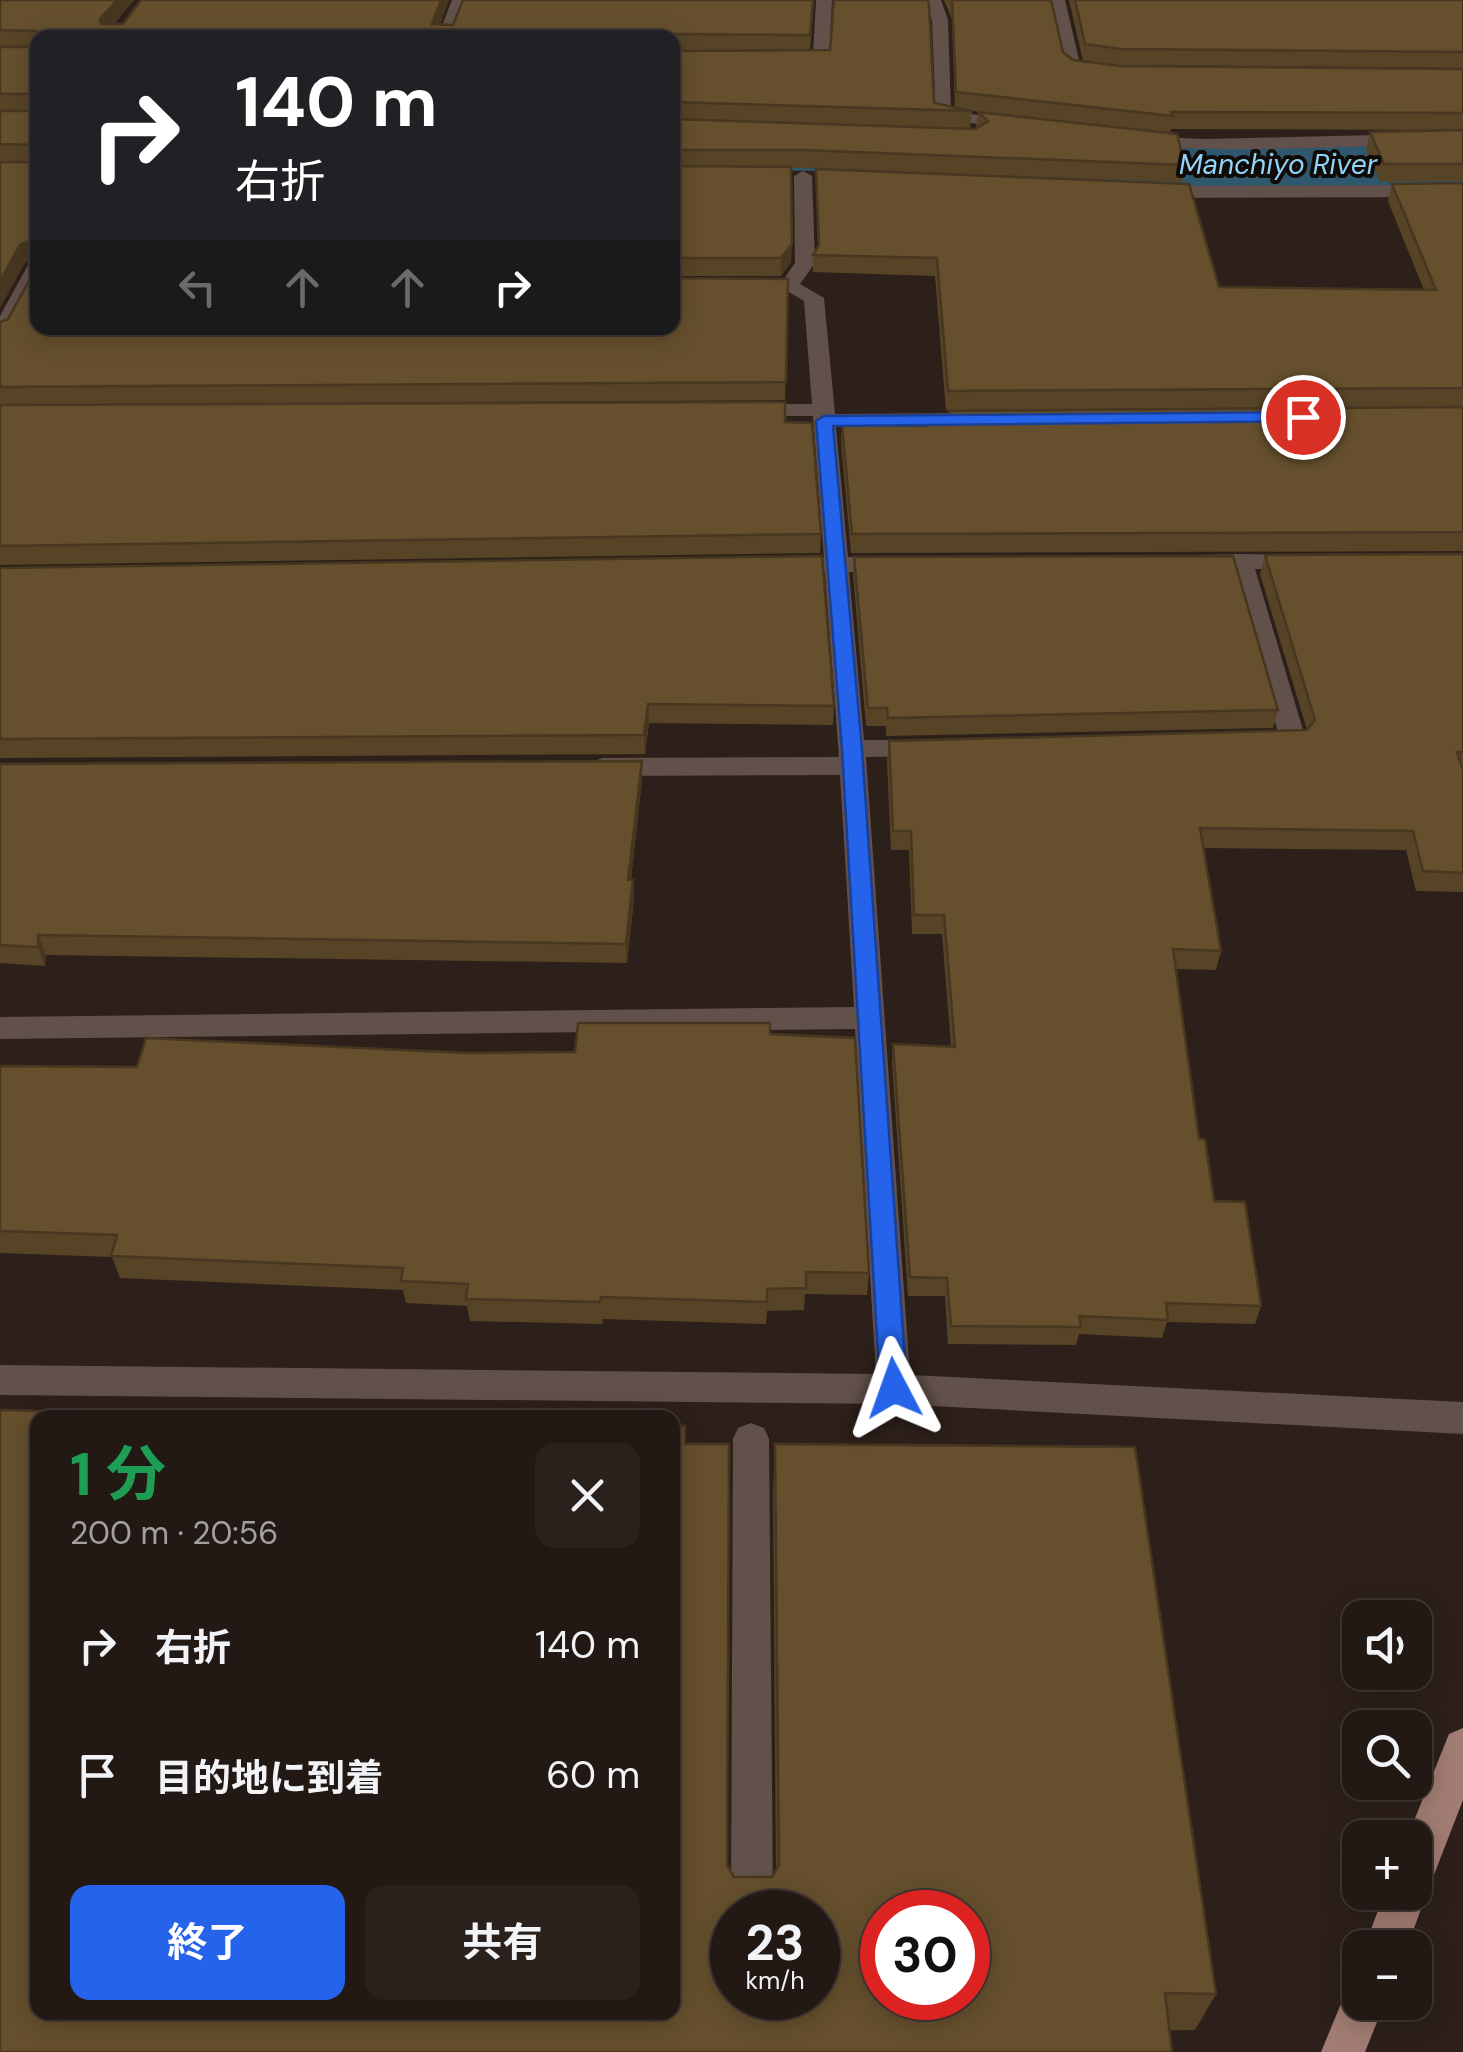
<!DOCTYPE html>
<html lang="ja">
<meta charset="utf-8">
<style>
:root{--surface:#221814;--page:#2a211d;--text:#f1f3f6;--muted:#a2a0a0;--line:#3f3734;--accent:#2563eb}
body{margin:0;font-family:"DM Sans","Noto Sans JP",sans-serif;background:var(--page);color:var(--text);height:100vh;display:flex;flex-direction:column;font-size:38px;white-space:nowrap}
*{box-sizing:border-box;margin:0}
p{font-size:32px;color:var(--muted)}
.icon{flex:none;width:55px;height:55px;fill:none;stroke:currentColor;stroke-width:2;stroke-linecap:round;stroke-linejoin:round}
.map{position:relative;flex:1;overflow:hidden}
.sheet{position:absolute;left:30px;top:1410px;width:650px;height:610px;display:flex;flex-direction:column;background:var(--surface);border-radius:20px;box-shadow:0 5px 25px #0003,0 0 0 2px var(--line)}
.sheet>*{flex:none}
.guide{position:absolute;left:30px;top:30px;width:650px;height:305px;border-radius:20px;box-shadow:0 5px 25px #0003,0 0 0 2px var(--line);background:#202124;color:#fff;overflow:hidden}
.controls{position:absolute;left:1342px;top:1600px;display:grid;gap:20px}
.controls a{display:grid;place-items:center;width:90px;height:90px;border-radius:20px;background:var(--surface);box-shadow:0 5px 25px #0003,0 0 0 2px var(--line);font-size:50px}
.speed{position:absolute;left:710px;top:1890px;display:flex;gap:20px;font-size:50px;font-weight:700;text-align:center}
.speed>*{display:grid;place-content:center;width:130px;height:130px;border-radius:50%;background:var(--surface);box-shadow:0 5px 25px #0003,0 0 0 2px var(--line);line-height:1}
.speed small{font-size:25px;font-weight:400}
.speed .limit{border:15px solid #d22;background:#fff;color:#111}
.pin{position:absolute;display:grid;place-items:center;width:85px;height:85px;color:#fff;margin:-42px;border:5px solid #fff;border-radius:50%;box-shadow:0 2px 10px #0007}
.me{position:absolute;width:110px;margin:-55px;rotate:356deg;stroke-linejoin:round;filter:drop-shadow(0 0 8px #0008)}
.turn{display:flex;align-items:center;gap:35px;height:210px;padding:0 40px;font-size:45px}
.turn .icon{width:130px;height:130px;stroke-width:2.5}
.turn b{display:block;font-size:70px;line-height:85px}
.lanes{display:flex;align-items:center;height:95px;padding:0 40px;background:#0003;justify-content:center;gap:50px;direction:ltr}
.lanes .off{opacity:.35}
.round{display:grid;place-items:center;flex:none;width:105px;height:105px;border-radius:20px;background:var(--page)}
.summary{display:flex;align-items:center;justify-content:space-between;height:170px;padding:0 40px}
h1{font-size:60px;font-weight:700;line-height:75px;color:#1e9e55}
.cta{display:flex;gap:20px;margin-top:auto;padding:20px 40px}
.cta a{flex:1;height:115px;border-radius:20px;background:var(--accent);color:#fff;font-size:40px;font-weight:700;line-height:115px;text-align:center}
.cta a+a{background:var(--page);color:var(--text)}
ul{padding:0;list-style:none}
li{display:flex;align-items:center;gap:30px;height:130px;padding:0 40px}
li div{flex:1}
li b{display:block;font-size:38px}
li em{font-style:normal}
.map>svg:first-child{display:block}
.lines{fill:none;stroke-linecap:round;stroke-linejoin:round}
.river{fill:#2f576d;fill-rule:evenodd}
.lane{fill:#62504b;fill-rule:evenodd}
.street{fill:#62504b;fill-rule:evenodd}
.primary{fill:#a17c72;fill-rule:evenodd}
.wall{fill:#574427;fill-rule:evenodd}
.shaded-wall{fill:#473720}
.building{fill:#654f2d;stroke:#473720;stroke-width:2.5;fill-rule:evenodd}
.route{fill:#2563eb;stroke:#184099;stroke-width:2.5}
.labels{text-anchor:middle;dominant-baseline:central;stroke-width:8;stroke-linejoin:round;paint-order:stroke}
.far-water-label{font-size:28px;font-style:italic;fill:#8fd4fb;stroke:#110b08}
</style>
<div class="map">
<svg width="1463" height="2052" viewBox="0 0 1463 2052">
<rect width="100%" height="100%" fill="#2d201a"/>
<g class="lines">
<polygon class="river" points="672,122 846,123 1243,143 1463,138 1463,186 1243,191 846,171 672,170"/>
<polygon class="lane" points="751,1423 764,1428 769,1439 773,1905 770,1912 734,1912 731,1905 733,1439 738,1428"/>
<g class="street">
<polygon points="452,0 468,0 453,38 437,38"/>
<polygon points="816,0 832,0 829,60 821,65 784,64 784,56 813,55"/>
<polygon points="925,0 941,0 948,20 951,112 1017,119 1026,124 1023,128 936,120 932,20"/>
<polygon points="1049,0 1065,0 1080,64 1106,68 1106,76 1067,72"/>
<path d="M1463,133V143C1417,144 1153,157 1132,141L1141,136L1203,139Z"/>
<polygon points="803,171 812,176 815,263 800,284 824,298 835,414 965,413 976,420 965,427 836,427 848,557 895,557 907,564 895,571 849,572 864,740 929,740 942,748 929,756 866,757 910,1375 1463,1402 1463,1434 894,1404 0,1395 0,1365 876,1374 855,1029 0,1039 0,1017 854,1007 840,775 603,776 594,773 590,767 594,761 603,758 839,757 825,572 781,572 769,565 781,558 824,558 813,416 748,416 737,410 748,404 812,404 804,301 779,286 795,263 794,176"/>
<polygon points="1463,185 1463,197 1150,198 1141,192 1150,186"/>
<polygon points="38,259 38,284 10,335 0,341 0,316 28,265"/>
<polygon points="1241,554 1300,555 1312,562 1300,569 1255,569 1306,740 1302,746 1256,746 1252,740 1256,734 1278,732 1231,569 1196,569 1184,562 1196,555"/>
</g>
<g class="primary">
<polygon points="1463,1728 1463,1800 1430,1885 1425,1887 1427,1892 1407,1948 1364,1948 1385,1892 1415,1892 1415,1838 1407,1838 1449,1734"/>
<polygon points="1360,1982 1360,2002 1385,2002 1365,2052 1321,2052 1348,1987"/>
</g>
</g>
<g class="wall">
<path d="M0,0H134L114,24L449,0L440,24L453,25L814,0L810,50L934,103L955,108L952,19L944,0H1051L1063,52L1073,60L1120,66L1463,69V181L1380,182L1366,149L1370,132L1446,130L1171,129L1170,133L1185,165L1182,182L769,167L791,262L781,276H672V51H750L672,50V38H38V328L788,279L785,400L43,405L785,422L821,534L820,553L0,565V322L8,319L36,268L35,257L25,263L0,161V47H34L0,46ZM965,110L1147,131L978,112L976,128H970L972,111Z"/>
<polygon points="1069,0 1463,0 1463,68 1118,65 1083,61"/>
<polygon points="816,169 1219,287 1424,290 1388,201 1392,184 1463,183 1463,406 946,410 935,276 813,272 813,255 818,247"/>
<polygon points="1463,407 1463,551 851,553 841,443 842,424 924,426 925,419 948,420 949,411"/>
<polygon points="1463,554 1463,892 1416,891 1406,850 1203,848 1221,951 1216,970 1176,969 1199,1139 1214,1201 1261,1306 1255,1324 1167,1322 1162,1338 1079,1334 1076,1345 948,1344 945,1296 908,1296 892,1063 893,1044 951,1046 942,934 912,934 909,850 891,850 887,760 889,741 1307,730 1260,574 1265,555"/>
<polygon points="854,557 1278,710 1273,728 886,736 886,726 866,726 853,575"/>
<polygon points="0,568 834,706 833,725 649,723 645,754 0,758"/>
<polygon points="642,761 642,780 631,880 634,899 627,963 46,955 45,966 0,963 0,764"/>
<polygon points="770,1034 869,1273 867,1295 805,1294 804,1310 767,1311 766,1324 603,1319 602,1324 470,1321 467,1306 406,1303 403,1290 120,1278 112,1257 0,1253 0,1066 137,1067 467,1053 575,1052"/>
<polygon points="38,1418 38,2012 672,2012 686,1444 727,1866 734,1877 772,1877 776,1869 773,1494 775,1444 1216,1994 1195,2030 0,2052"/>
</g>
<g class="shaded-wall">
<polygon points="117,0 134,0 104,36 100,19"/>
<polygon points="441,0 449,0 435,38 432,24"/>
<polygon points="34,238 38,256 25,263 0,308 0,281 20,245"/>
<polygon points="792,244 791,262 781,276 781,258"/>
<polygon points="648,704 649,723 645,754 644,735"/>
<polygon points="642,761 642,780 629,899 628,880"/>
<polygon points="633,880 634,899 627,963 626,944"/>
<polygon points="38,935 46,955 45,966 38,947"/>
</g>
<g class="building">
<polygon points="0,0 117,0 100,19 101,24 123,24 141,0 441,0 432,24 453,25 463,0 813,0 810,35 672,34 668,38 38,38 38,42 37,31 0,30"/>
<polygon points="834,0 928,0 929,5 934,103 972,111 672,102 672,51 830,50"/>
<polygon points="952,0 1051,0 1063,52 1073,60 1120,66 1463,69 1463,113 1171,112 1173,116 956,92"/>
<polygon points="1075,0 1463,0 1463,52 1121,49 1085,44"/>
<polygon points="38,44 38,328 672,328 672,278 788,279 786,382 0,387 0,322 8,319 36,268 34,238 20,245 0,281 0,162 33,162 37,158 36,145 0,144 0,111 36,111 37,98 34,94 0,94 0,47 34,47"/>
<polygon points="978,112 1177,134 1185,165 804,150 672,150 672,119 975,129 988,121"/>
<polygon points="1463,130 1463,164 1384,164 1370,132"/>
<polygon points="672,166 791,167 792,244 781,258 672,258"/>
<polygon points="816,169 1189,184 1219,287 1436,290 1392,184 1463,183 1463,388 948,391 937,258 813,255 819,245"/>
<polygon points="785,402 785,422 812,423 821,534 0,546 0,405"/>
<polygon points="1463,407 1463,532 852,534 842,424 925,426 925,419 950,420 949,411"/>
<polygon points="1463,554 1463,752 1457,752 1463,770 1463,873 1423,871 1413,831 1200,828 1221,951 1173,949 1199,1139 1205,1139 1214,1201 1245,1202 1261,1306 1166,1303 1168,1320 1079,1316 1081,1327 951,1326 947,1278 910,1277 893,1044 955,1047 944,915 914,915 911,831 893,831 889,741 1307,730 1315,720 1265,555"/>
<polygon points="822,556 834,706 648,704 644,735 0,739 0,568"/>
<polygon points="1233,556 1278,710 888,718 887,708 868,708 854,557"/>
<polygon points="642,761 628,880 633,880 626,944 38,935 38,947 0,945 0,764"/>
<polygon points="578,1023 770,1023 770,1034 855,1038 869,1273 806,1272 806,1288 767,1289 767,1302 601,1297 600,1302 466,1299 468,1284 401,1281 403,1268 111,1256 117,1235 0,1231 0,1066 137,1067 146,1038 467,1053 575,1052"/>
<path d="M0,1410L316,1418H38V2012H672V1426H685V1444H729L727,1865L734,1877H772L779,1865L775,1444L1135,1447L1216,1994L1165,1993L1172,2052H0ZM732,1912H818V1998H732ZM882,1912H968V1998H882Z"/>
</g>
<polygon class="route" points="1303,412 1311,417 1309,421 833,426 862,750 907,1388 903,1397 894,1400 884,1397 880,1388 842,750 816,421 824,416"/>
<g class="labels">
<g class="far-water-label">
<text x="1278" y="164">Manchiyo River</text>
</g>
</g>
</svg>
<div class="controls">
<a><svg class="icon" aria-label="sound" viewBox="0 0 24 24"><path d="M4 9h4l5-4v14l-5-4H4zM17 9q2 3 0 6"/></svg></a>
<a><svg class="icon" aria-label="search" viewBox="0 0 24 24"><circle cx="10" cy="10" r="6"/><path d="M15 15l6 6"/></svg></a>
<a>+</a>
<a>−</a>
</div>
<div class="speed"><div>23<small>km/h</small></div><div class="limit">30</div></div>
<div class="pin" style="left:1303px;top:417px;background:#d93025"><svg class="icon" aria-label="arrive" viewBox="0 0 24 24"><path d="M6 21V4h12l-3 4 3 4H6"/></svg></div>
<svg class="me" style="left:894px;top:1388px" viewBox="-20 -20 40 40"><path d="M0-17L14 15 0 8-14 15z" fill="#2563eb" stroke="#fff" stroke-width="4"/></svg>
<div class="guide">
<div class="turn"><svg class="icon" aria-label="right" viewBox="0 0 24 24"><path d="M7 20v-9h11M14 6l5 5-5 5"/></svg><div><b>140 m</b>右折</div></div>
<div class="lanes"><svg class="icon off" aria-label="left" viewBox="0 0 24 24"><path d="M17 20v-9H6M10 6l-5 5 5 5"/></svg><svg class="icon off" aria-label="ahead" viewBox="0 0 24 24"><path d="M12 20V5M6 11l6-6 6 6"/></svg><svg class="icon off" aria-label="ahead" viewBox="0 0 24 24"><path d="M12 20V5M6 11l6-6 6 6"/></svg><svg class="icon" aria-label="right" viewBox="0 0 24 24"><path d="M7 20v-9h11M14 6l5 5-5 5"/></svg></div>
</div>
<section class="sheet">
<div class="summary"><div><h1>1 分</h1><p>200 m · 20:56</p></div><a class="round"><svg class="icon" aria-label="close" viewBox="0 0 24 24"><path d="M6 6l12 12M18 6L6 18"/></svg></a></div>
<ul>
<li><svg class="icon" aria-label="right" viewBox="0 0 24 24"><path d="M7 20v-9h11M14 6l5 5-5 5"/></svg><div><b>右折</b></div><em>140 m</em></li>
<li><svg class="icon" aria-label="arrive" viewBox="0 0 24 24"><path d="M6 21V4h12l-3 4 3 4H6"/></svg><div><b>目的地に到着</b></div><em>60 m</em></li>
</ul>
<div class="cta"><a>終了</a><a>共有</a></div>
</section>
</div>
